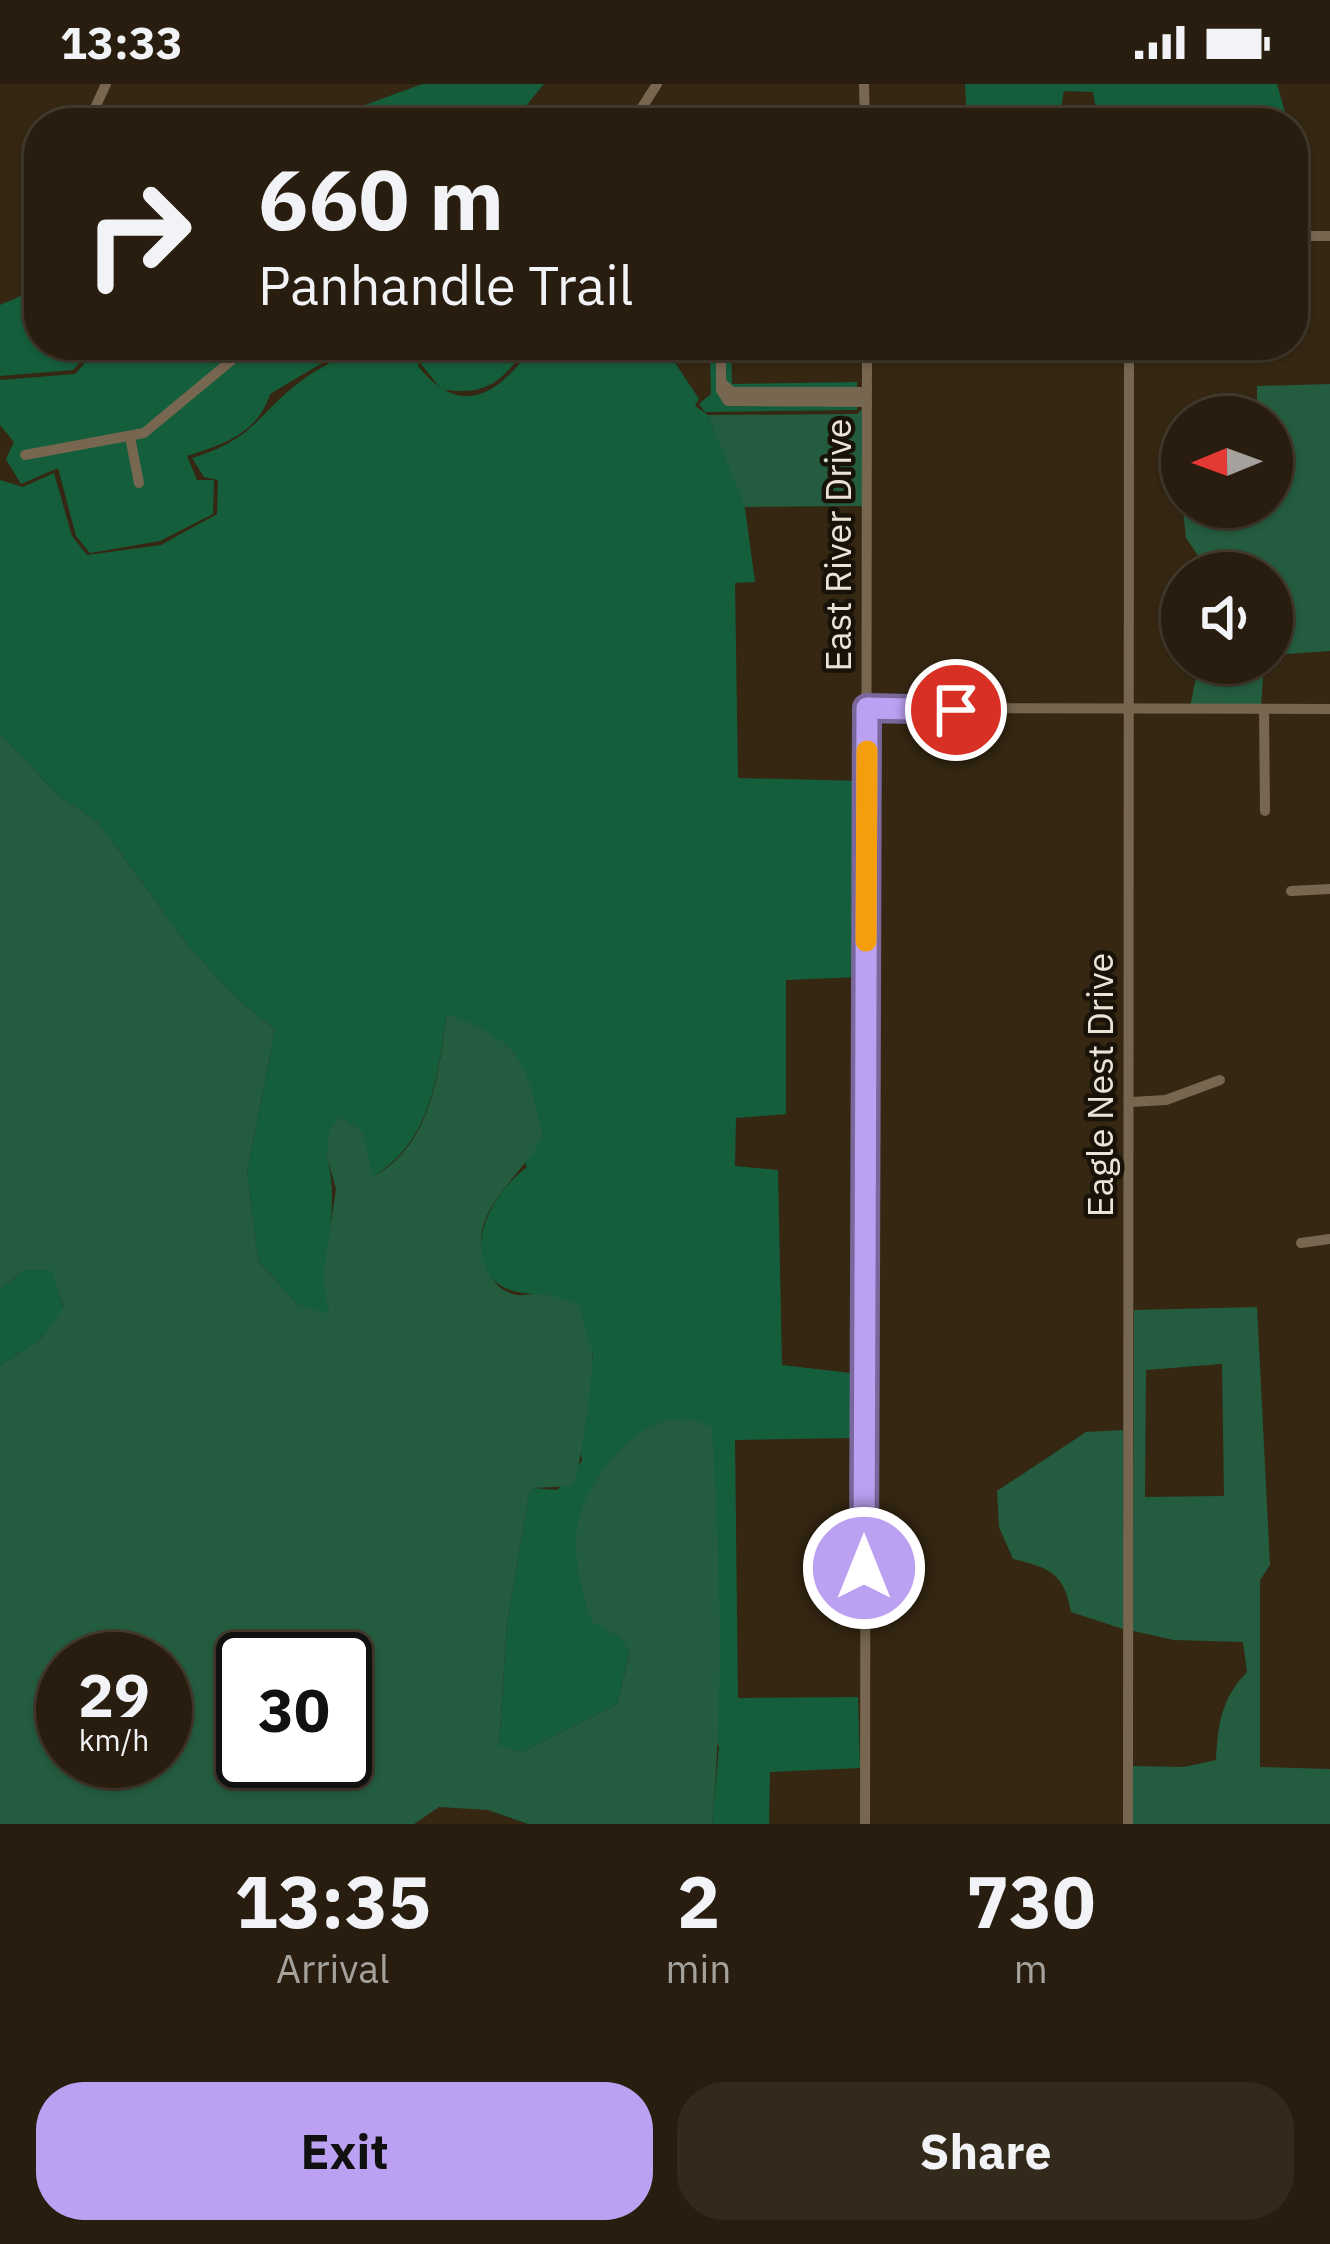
<!DOCTYPE html>
<style>
:root{--surface:#281d0e;--page:#342a1c;--text:#f1f3f6;--muted:#a5a29e;--line:#443b2e;--accent:#bca0f2}
body{margin:0;font-family:"IBM Plex Sans",sans-serif;background:var(--page);color:var(--text);height:100vh;display:flex;flex-direction:column;font-size:45px;white-space:nowrap}
*{box-sizing:border-box;margin:0}
p{font-size:39px;color:var(--muted)}
.icon{flex:none;width:66px;height:66px;fill:none;stroke:currentColor;stroke-width:2;stroke-linecap:round;stroke-linejoin:round}
.map{position:relative;height:1740px;overflow:hidden}
.details{display:flex;flex-direction:column;background:var(--surface);flex:1}
.details>*{flex:none}
.top-card{position:absolute;left:24px;top:24px;width:1284px;height:252px;border-radius:48px;box-shadow:0 3px 9px #0004,0 0 0 3px var(--line);background:#281d0e;color:var(--text);overflow:hidden}
.needle{width:78px;rotate:269deg}
.controls{position:absolute;left:1161px;top:312px;display:grid;gap:24px}
.controls a{display:grid;place-items:center;width:132px;height:132px;border-radius:50%;background:var(--surface);box-shadow:0 3px 9px #0004,0 0 0 3px var(--line);font-size:60px}
.speed{position:absolute;left:36px;top:1548px;display:flex;gap:24px;font-size:60px;font-weight:700;text-align:center}
.speed>*{display:grid;place-content:center;width:156px;height:156px;border-radius:50%;background:var(--surface);box-shadow:0 3px 9px #0004,0 0 0 3px var(--line);line-height:1}
.speed small{font-size:30px;font-weight:400}
.speed .limit{border:6px solid #111;border-radius:18px;background:#fff;color:#111}
.pin{position:absolute;display:grid;place-items:center;width:102px;height:102px;color:#fff;margin:-51px;border:6px solid #fff;border-radius:50%;box-shadow:0 3px 12px #0007}
.me{position:absolute;width:132px;margin:-66px;rotate:0deg;stroke-linejoin:round;filter:drop-shadow(0 0 9px #0008)}
.turn{display:flex;align-items:center;gap:42px;height:252px;padding:0 36px;font-size:54px}
.turn .icon{width:156px;height:156px;stroke-width:2.5}
.turn b{display:block;font-size:84px;line-height:102px}
.eta{display:flex;justify-content:space-evenly;align-items:center;height:204px;text-align:center}
.eta b{font-size:72px;font-weight:700;line-height:84px}
.action{display:flex;gap:24px;margin-top:auto;padding:24px 36px}
.action a{flex:1;height:138px;border-radius:48px;background:var(--accent);color:#111;font-size:48px;font-weight:700;line-height:138px;text-align:center}
.action a+a{background:var(--page);color:var(--text)}
.status{display:flex;justify-content:space-between;align-items:center;height:84px;padding:0 60px;background:var(--surface);direction:ltr}
.status svg{height:33px;fill:currentColor}
.map>svg:first-child{display:block}
.green{fill:#155e3c}
.forest{fill:#245c3f;fill-rule:evenodd}
.lines{fill:none;stroke-linecap:round;stroke-linejoin:round}
.minor{stroke:#776751;stroke-width:10}
.route-casing{stroke:#7a689d;stroke-width:30}
.route{stroke:#bca0f2;stroke-width:21}
.slow{stroke:#f59e0b;stroke-width:21}
.labels{text-anchor:middle;dominant-baseline:central;stroke-width:9;stroke-linejoin:round;paint-order:stroke}
.street-label{font-size:36px;fill:#ece3d7;stroke:#181209}
</style>
<div class="status"><b>13:33</b><svg viewBox="0 0 49 12"><path d="M0 12V9h3v3zM5 12V6h3v6zM10 12V3h3v9zM15 12V0h3v12zM26 1h20v11H26zM47 4h2v5h-2z"/></svg></div>
<div class="map">
<svg width="1330" height="1740" viewBox="0 0 1330 1740">
<rect width="100%" height="100%" fill="#352712"/>
<g class="green">
<polygon points="422,0 544,0 512,39 316,39"/>
<polygon points="965,0 1277,0 1288,39 1098,39 1093,8 1064,7 1058,39 967,39"/>
<polygon points="39,204 39,261 95,261 73,286 0,292 0,221"/>
<path d="M101,261H352L270,310C258,349 223,361 187,372L197,396H214L213,430L160,457L90,469L76,452L58,384L21,400L6,375L14,358L0,341V296L75,290Z"/>
<path d="M358,261H424L418,282C462,337 500,309 534,261H646L657,270L670,271L699,315L695,322L708,331L744,417L755,498L735,499L738,694L862,697L860,893L786,896V1030L736,1034L735,1082L778,1086L782,1281L859,1290L853,1354L735,1356L738,1614L858,1613L860,1684L770,1688L769,1740H712L719,1662L619,1553L630,1567L617,1621L521,1668L499,1662L507,1539L529,1410L534,1404L557,1406L582,1377L579,1354L593,1272L543,1210C451,1213 474,1122 527,1083L447,930C437,994 432,1056 373,1093L365,1077L327,1073C341,1124 320,1177 329,1231L298,1221L258,1177L247,1087L275,945L239,917L188,862L98,738L58,711L0,650V396L23,403L54,389L72,452L87,471L161,461L217,430L218,396L204,393L192,374C255,355 255,332 301,297C319,283 341,275 358,261Z"/>
<path d="M429,261H528C503,297 486,313 441,305L421,280Z"/>
<polygon points="653,261 731,261 732,300 857,298 857,326 705,328 699,320 711,310 710,266 660,268"/>
<polygon points="23,1186 52,1186 64,1223 40,1256 0,1282 0,1206"/>
</g>
<g class="forest">
<polygon points="1330,300 1330,567 1272,571 1272,489 1210,489 1186,454 1183,426 1272,423 1272,333 1257,333 1257,302"/>
<polygon points="862,325 862,422 745,423 708,331 857,330"/>
<polygon points="1199,579 1264,579 1261,622 1190,623"/>
<path d="M0,650L58,711L98,738L188,862L239,917L275,945L247,1087L258,1177L298,1221L329,1230L323,1194L336,1105L327,1073L329,1047L341,1033L363,1048L373,1093C432,1060 438,991 447,930C524,959 525,977 543,1052C523,1092 469,1125 483,1176C488,1191 496,1205 513,1210C521,1213 533,1209 542,1210C554,1211 567,1217 579,1221C583,1236 589,1252 592,1268C595,1286 580,1384 574,1402L534,1404L529,1410L507,1539L499,1661L521,1668L617,1621L630,1568L619,1553L592,1538C581,1506 569,1461 581,1428C599,1377 655,1312 712,1343C720,1474 724,1609 712,1740H528L488,1726L439,1723L414,1740H0V1282L40,1256L64,1222L51,1186H23L0,1206ZM63,1575H165V1677H63ZM243,1575H345V1677H243Z"/>
<path d="M1257,1223L1270,1481L1260,1496V1683L1330,1685V1740H1133V1682L1184,1683L1216,1676C1218,1640 1221,1615 1247,1588L1243,1558L1174,1556L1133,1547L1134,1226ZM1222,1280L1224,1412L1145,1413L1146,1286Z"/>
<path d="M1123,1346V1545L1071,1528C1064,1489 1050,1484 1013,1475L999,1443L997,1407L1086,1348Z"/>
</g>
<g class="lines">
<g class="minor">
<polyline points="864,0 865,39"/>
<polyline points="88,39 106,0"/>
<polyline points="632,39 657,0"/>
<polyline points="1293,152 1330,152"/>
<polyline points="721,261 721,306 728,317 867,318"/>
<polyline points="722,299 732,308 867,308"/>
<polyline points="130,353 139,399"/>
<polyline points="25,371 144,349 250,261"/>
<polyline points="867,624 1330,625"/>
<polyline points="1264,626 1265,727"/>
<polyline points="1291,807 1330,805"/>
<polyline points="1131,1018 1166,1016 1220,996"/>
<polyline points="1301,1159 1330,1155"/>
<polyline points="865,1740 867,261"/>
<polyline points="1128,1740 1129,261"/>
</g>
</g>
<g class="lines">
<g class="route-casing">
<polyline id="route" points="864,1484 867,624 956,626"/>
</g>
<use href="#route" class="route"/>
<polyline class="slow" points="866,857 867,667"/>
</g>
<g class="labels">
<g class="street-label">
<text transform="translate(837 461) rotate(-90)">East River Drive</text>
<text transform="translate(1099 1001) rotate(-90)">Eagle Nest Drive</text>
</g>
</g>
</svg>
<div class="controls">
<a><svg class="needle" viewBox="-14 -14 28 28"><path d="M0-13l5 13h-10z" fill="#e53935"/><path d="M0 13l5-13h-10z" fill="#a5a29e"/></svg></a>
<a><svg class="icon" aria-label="sound" viewBox="0 0 24 24"><path d="M4 9h4l5-4v14l-5-4H4zM17 9q2 3 0 6"/></svg></a>
</div>
<div class="speed"><div>29<small>km/h</small></div><div class="limit">30</div></div>
<div class="pin" style="left:956px;top:626px;background:#d93025"><svg class="icon" aria-label="arrive" viewBox="0 0 24 24"><path d="M6 21V4h12l-3 4 3 4H6"/></svg></div>
<svg class="me" style="left:864px;top:1484px" viewBox="-20 -20 40 40"><circle r="17" fill="#bca0f2" stroke="#fff" stroke-width="3"/><path d="M0-11L8 9 0 5-8 9z" fill="#fff"/></svg>
<div class="top-card">
<div class="turn"><svg class="icon" aria-label="right" viewBox="0 0 24 24"><path d="M7 20v-9h11M14 6l5 5-5 5"/></svg><div><b>660 m</b>Panhandle Trail</div></div>
</div>
</div>
<section class="details">
<div class="eta">
<div><b>13:35</b><p>Arrival</p></div>
<div><b>2</b><p>min</p></div>
<div><b>730</b><p>m</p></div>
</div>
<div class="action"><a>Exit</a><a>Share</a></div>
</section>
